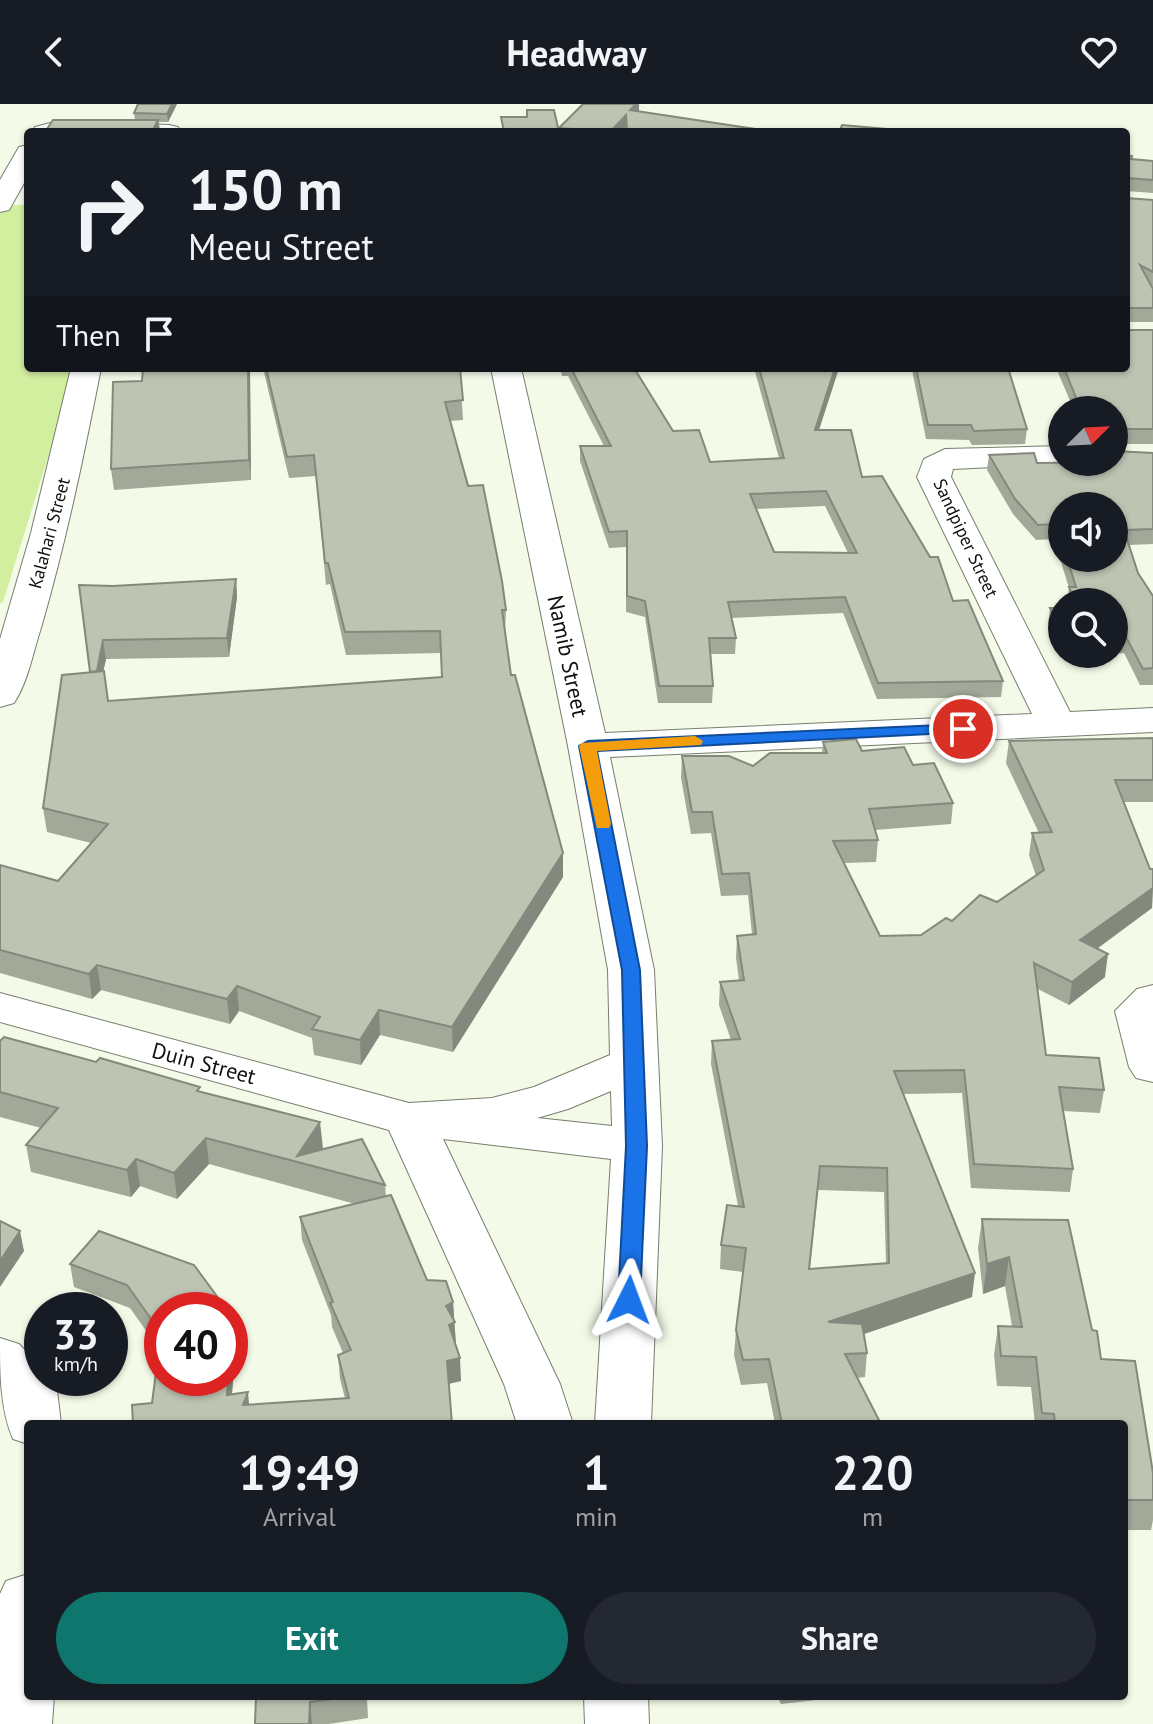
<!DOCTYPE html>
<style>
:root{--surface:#171b24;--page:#242831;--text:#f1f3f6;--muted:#9ea1a6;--accent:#0f766e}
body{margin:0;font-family:"PT Sans",sans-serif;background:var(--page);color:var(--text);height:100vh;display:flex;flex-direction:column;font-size:30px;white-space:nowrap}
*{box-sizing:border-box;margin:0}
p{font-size:26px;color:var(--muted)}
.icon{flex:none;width:44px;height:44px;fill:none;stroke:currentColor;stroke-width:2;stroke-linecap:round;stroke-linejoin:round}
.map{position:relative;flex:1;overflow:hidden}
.panel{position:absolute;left:24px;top:1316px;width:1104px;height:280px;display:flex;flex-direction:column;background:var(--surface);border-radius:8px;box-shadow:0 2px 6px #0004}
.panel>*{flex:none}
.banner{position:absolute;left:24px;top:24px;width:1106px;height:244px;border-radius:8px;box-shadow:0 2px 6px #0004;background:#171b24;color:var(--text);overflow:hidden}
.needle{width:52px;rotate:66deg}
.fabs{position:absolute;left:1048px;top:292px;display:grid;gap:16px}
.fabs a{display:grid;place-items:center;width:80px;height:80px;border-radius:50%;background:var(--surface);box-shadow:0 2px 6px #0004;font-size:40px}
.speed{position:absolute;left:24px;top:1188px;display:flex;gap:16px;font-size:40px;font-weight:700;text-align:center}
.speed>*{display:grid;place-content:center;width:104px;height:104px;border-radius:50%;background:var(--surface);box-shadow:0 2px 6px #0004;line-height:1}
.speed small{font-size:20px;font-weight:400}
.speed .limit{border:12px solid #d22;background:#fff;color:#111}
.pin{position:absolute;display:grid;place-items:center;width:68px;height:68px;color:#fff;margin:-34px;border:4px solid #fff;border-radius:50%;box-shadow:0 2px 8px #0007}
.me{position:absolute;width:88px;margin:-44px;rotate:3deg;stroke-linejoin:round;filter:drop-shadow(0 0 6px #0008)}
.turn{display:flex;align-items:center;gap:28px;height:168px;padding:0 32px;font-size:36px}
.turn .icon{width:104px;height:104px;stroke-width:2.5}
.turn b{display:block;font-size:56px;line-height:68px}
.then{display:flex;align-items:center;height:76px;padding:0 32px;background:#0003;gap:16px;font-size:30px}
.eta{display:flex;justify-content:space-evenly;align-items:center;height:136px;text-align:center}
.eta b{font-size:48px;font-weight:700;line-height:56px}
.button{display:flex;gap:16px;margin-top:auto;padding:16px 32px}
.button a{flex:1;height:92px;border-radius:48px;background:var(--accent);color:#fff;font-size:32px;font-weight:700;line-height:92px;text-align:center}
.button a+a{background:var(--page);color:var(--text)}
header{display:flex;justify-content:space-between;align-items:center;height:104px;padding:0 32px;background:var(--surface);font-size:36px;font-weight:700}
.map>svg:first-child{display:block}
.green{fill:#d2efa0}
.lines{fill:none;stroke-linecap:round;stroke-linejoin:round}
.minor-casing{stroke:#777e6e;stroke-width:2}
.minor{fill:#fff;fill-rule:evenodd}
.wall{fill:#a3a999;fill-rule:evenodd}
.shaded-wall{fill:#84897d}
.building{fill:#bdc4b2;stroke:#84897d;stroke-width:2;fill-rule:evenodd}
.route{fill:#1a73e8;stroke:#114b97;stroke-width:2}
.slow{fill:#f59e0b}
.labels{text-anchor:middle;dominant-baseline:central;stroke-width:7;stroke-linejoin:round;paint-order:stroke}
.far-street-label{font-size:18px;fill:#0e100a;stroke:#fff}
.street-label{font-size:22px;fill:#0e100a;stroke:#fff}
</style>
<header><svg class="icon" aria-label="back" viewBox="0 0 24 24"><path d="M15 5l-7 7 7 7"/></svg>Headway<svg class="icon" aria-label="heart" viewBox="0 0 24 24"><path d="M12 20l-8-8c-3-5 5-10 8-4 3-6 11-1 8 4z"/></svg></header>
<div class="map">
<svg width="1153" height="1620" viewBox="0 0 1153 1620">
<rect width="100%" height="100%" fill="#f3fbe8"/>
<polygon class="green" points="0,101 28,101 28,264 70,264 63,305 3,498 0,499"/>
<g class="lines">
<g class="minor-casing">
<g id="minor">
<polygon points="58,17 169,21 178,23 181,28 32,28 35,23"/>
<polygon points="28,41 28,72 9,106 0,108 0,76 19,43"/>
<path d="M71,264H101C84,351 66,438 41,524C33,548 28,578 14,599L0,603V535L31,429Z"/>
<path d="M491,264H521L605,629L1032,610L917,373L924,355L945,345L1062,342V358L1073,359L953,365L951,373L1070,608L1153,604V628L610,653L654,866L662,1042L651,1320H595L611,1055L443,1035L560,1280L573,1320H517L504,1280L389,1026L0,918V889L409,999L492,994L534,983L610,951L608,866L568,642ZM611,987L612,1022L537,1014L568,1005Z"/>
<polygon points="1153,881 1153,978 1136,974 1129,963 1115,907 1137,885"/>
<path d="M0,1234L19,1240L42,1264V1274H50L57,1286L61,1320H28V1340L13,1335C0,1305 0,1268 0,1234Z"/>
<polygon points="28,1470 28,1592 54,1592 52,1620 0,1620 0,1490 6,1477"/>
<polygon points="584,1592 648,1592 649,1620 585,1620"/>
</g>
</g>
<use href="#minor" class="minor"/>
</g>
<g class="wall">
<polygon points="138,0 177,0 168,18 159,18 160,28 45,28 135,16 134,9"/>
<polygon points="583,0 639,0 639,8 762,26 792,28 626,28 626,23 621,28 559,28 559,24"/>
<polygon points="1126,51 1132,55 1153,57 1153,89 1126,87"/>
<polygon points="1126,94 1153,96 1153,183 1151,182 1153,185 1153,218 1126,218"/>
<polygon points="1153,226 1153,340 1114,340 1114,306 1074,306 1056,264 1126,264"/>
<polygon points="143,264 260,264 250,265 251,376 114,386 111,365 142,277"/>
<polygon points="263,264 460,264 463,316 450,317 506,506 505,528 511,571 563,773 453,948 380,931 361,961 314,951 312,934 239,907 230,920 101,886 92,895 0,869 0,761 58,777 91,739 47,728 43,704 90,568 113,482 236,475 237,493 229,553 106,555 103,567 108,597 442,573 441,549 346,551 330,480 326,481 316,372 289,374"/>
<path d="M560,264H634L673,327L710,358L779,354L754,264H839L819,326L862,373L953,497L1003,577L1001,593L877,595L843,509L731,514L736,534L735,550H710L713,582L712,599H658L645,513L626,508V443L609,444L580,357V342H604L568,272H562ZM825,402L848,449L774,448L756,405Z"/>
<polygon points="901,264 1008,264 1027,325 1025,340 972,341 969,336 926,335 912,266 902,266"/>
<path d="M1153,349V440L1129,441L1138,469L1153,492V581H1140L1124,549L1114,550V498H1067L1069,484L1054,435L1036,436L1013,410L987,366L989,351L1037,359L1114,358ZM1062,402L1114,454H1062Z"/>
<polygon points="1050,504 1062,504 1062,544 1048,520"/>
<polygon points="1065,550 1109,550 1067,553"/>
<path d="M1153,634V698H1124L1150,765H1153L1152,804L1097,845L1105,873L1069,901L1038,885L1046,951L1104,986L1100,1009L1063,1007L1073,1065L1070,1088L971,1084L962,989L904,990L972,1193L864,1230L867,1249L865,1273L857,1274L881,1320H775L767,1279L741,1281L734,1251L736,1226L743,1168L720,1165L721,1141L738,1102L711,960L712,937L731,936L719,901L720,878L739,876L736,854L737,832L752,830L748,791L721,792L711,729L691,730L681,674L682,652L753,662L822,649L823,638L862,647L913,661L953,699L951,720L875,726L878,736L876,758L844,759L880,832L921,831L997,798L1036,772L1029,751L1032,729H1039L1006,659L1009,637ZM818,1086L884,1088L886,1159L810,1165Z"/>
<polygon points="0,937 200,988 323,1044 322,1046 385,1081 386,1093 427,1176 453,1198 456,1240 461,1277 448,1280 452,1320 152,1299 159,1245 130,1204 74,1183 70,1160 99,1127 236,1239 232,1290 249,1301 345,1294 340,1275 338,1251 343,1249 332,1223 331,1211 302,1136 300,1113 355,1100 209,1060 177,1095 140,1082 131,1093 31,1068 26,1041 41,1024 0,1013"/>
<polygon points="982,1115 1092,1226 1101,1255 1153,1369 1153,1416 1151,1426 1124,1426 1124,1320 1035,1320 1031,1283 997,1282 994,1251 998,1222 1012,1222 1005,1182 983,1190 978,1144"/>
<polygon points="144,1592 198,1592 145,1593"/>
<polygon points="256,1592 393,1592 367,1594 368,1614 329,1620 255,1620"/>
<polygon points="777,1592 851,1592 781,1600"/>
</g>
<g class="shaded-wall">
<polygon points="172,0 177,0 168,18 167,10"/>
<polygon points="636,0 639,0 639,8 630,6"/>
<polygon points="626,11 626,23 621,28 610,28"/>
<polygon points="158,16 160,28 152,28"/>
<polygon points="248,264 260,264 250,265 251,376 249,356"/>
<polygon points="835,264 839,264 814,341 815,326"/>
<polygon points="236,475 237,493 229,553 227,534"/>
<polygon points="103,536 106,555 99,587 97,569"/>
<polygon points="563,749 563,773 453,948 452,923"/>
<polygon points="1153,784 1152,804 1077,859 1080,836"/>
<polygon points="1108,850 1105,873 1069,901 1072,878"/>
<polygon points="97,861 101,886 92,895 89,870"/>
<polygon points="237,882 239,907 230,920 227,895"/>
<polygon points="379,906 380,931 361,961 360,936"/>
<polygon points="320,1018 323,1044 311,1062 297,1052"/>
<polygon points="206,1034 209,1060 177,1095 174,1069"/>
<polygon points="136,1055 140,1082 131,1093 127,1066"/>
<polygon points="20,1127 24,1147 0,1183 0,1157"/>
<polygon points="1009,1153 1005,1182 983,1190 987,1160"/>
<polygon points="975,1169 972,1193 826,1243 828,1218"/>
<polygon points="453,1198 456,1242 450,1245 446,1202"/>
<polygon points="234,1215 236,1239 230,1314 227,1291 228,1274 230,1274 230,1257"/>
<polygon points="460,1254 461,1277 448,1280 447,1257"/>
<polygon points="248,1288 250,1312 243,1301"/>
<polygon points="310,1598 312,1620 309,1620"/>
</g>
<g class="building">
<polygon points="138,0 172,0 167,10 134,9"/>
<polygon points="583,0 636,0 630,6 762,26 792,28 627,28 626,11 610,28 559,24"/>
<polygon points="527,6 554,6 559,28 504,28 501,13 527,13"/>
<polygon points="53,16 158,16 152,28 45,28"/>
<polygon points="842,21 888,25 886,28 839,28"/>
<polygon points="1126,51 1132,52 1131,55 1153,57 1153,76 1126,74"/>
<polygon points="1126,94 1153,96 1153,168 1140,161 1153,185 1153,204 1126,204"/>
<polygon points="1126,226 1153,226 1153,325 1114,325 1114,306 1081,306 1064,264 1126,264"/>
<polygon points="143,264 248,264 249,356 111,365 113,278 142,277"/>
<polygon points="266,264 460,264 463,296 445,298 468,382 483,381 502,477 506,506 502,506 511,571 515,571 563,749 452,923 379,906 360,936 312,925 320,913 237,882 227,895 97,861 89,870 0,846 0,761 58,777 108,720 43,704 62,571 104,567 108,597 442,573 440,527 345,528 328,459 325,459 314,351 287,353"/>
<path d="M571,264H634L673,327L699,326L710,358L784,354L759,264H835L815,326H851L862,373L882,372L930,453H938L953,497L968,496L1003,577L878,579L845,493L728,498L736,534H709L713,582H659L645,497L627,492V427L609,428L580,342H611ZM826,387L857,449L774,448L750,390Z"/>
<polygon points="916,264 1008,264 1027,325 974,327 971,321 928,321"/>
<polygon points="1114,347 1153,349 1153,425 1124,426 1138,469 1153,492 1153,564 1143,565 1126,533 1114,534 1114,498 1075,498 1069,483 1076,483 1067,454 1114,454 1114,402 1062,402 1062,439 1056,420 1038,421 1015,395 989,351 1034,349 1037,359 1114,358"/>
<polygon points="236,475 227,534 103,536 97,567 90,568 79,481 113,482"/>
<polygon points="1050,504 1062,504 1062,524"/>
<path d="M1153,634V676H1115L1150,765H1153V784L1080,836L1108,850L1072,878L1034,859L1046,951L1099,954L1104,986L1059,983L1073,1065L974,1060L964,966L894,967L975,1169L828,1218L862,1220L867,1249L845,1250L881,1320H782L769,1255L743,1256L736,1226L746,1144L721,1141L727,1101L744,1103L712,937L740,935L720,878L744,876L737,832L756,830L749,769L722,770L712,708H692L682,652H729L753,662L770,649H827L823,638L856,635L862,647L904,643L913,661L934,659L953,699L869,705L878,736L833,737L880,832L921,831L946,814L952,817L980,791L997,798L1044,766L1032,729L1052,728L1009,637ZM820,1062L887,1064L889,1159L809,1165Z"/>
<polygon points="4,933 96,958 100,954 200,983 197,987 320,1018 297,1052 362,1035 385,1081 206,1034 174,1069 136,1055 127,1066 26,1041 58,1004 0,988 0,937"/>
<polygon points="391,1091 427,1176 446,1177 453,1198 446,1202 455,1218 449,1221 460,1254 447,1257 452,1320 133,1320 132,1301 152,1299 161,1229 127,1181 70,1160 99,1127 194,1161 227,1206 162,1206 162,1274 228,1274 227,1291 248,1288 243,1301 349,1294 338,1251 351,1246 330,1199 333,1198 300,1113"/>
<polygon points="982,1115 1068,1116 1092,1226 1097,1227 1101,1255 1135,1257 1153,1369 1153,1396 1124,1396 1124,1320 1055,1320 1054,1310 1042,1309 1036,1253 1001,1252 998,1222 1022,1223 1009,1153 987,1160"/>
<polygon points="0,1117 20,1127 0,1157"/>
<polygon points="230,1210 234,1215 230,1257"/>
<polygon points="256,1592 356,1592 310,1598 309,1620 255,1620"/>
</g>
<polygon class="route" points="963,620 972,625 969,628 597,647 640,866 647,1042 640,1196 637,1202 621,1202 618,1196 626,1042 622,866 579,642 588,637"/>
<polygon class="slow" points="695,632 703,637 701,641 597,647 611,720 609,724 597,724 579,642 582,639"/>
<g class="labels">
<g class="far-street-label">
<text transform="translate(49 429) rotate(-75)">Kalahari Street</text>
<text transform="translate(966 434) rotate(65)">Sandpiper Street</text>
</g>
<g class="street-label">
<text transform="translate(568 552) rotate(78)">Namib Street</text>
<text transform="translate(204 959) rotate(15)">Duin Street</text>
</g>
</g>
</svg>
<div class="fabs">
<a><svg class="needle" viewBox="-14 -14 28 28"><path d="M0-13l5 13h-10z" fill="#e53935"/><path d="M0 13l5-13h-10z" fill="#9ea1a6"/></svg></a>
<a><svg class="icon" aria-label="sound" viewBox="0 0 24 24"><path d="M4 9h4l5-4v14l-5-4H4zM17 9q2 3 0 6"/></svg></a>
<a><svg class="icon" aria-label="search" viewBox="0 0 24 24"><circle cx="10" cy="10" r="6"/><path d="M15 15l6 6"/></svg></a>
</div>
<div class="speed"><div>33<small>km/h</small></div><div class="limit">40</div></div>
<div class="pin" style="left:963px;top:625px;background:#d93025"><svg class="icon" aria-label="arrive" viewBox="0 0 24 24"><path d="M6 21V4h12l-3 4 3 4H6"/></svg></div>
<svg class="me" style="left:629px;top:1196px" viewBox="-20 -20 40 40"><path d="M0-17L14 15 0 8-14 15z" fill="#1a73e8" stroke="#fff" stroke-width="4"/></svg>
<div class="banner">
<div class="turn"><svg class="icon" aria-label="right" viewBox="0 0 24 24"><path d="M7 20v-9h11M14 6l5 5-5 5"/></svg><div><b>150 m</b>Meeu Street</div></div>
<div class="then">Then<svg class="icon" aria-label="arrive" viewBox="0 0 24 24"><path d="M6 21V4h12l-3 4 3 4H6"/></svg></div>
</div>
<section class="panel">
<div class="eta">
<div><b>19:49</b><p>Arrival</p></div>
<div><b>1</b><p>min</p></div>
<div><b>220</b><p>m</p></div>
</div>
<div class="button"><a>Exit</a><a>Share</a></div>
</section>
</div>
